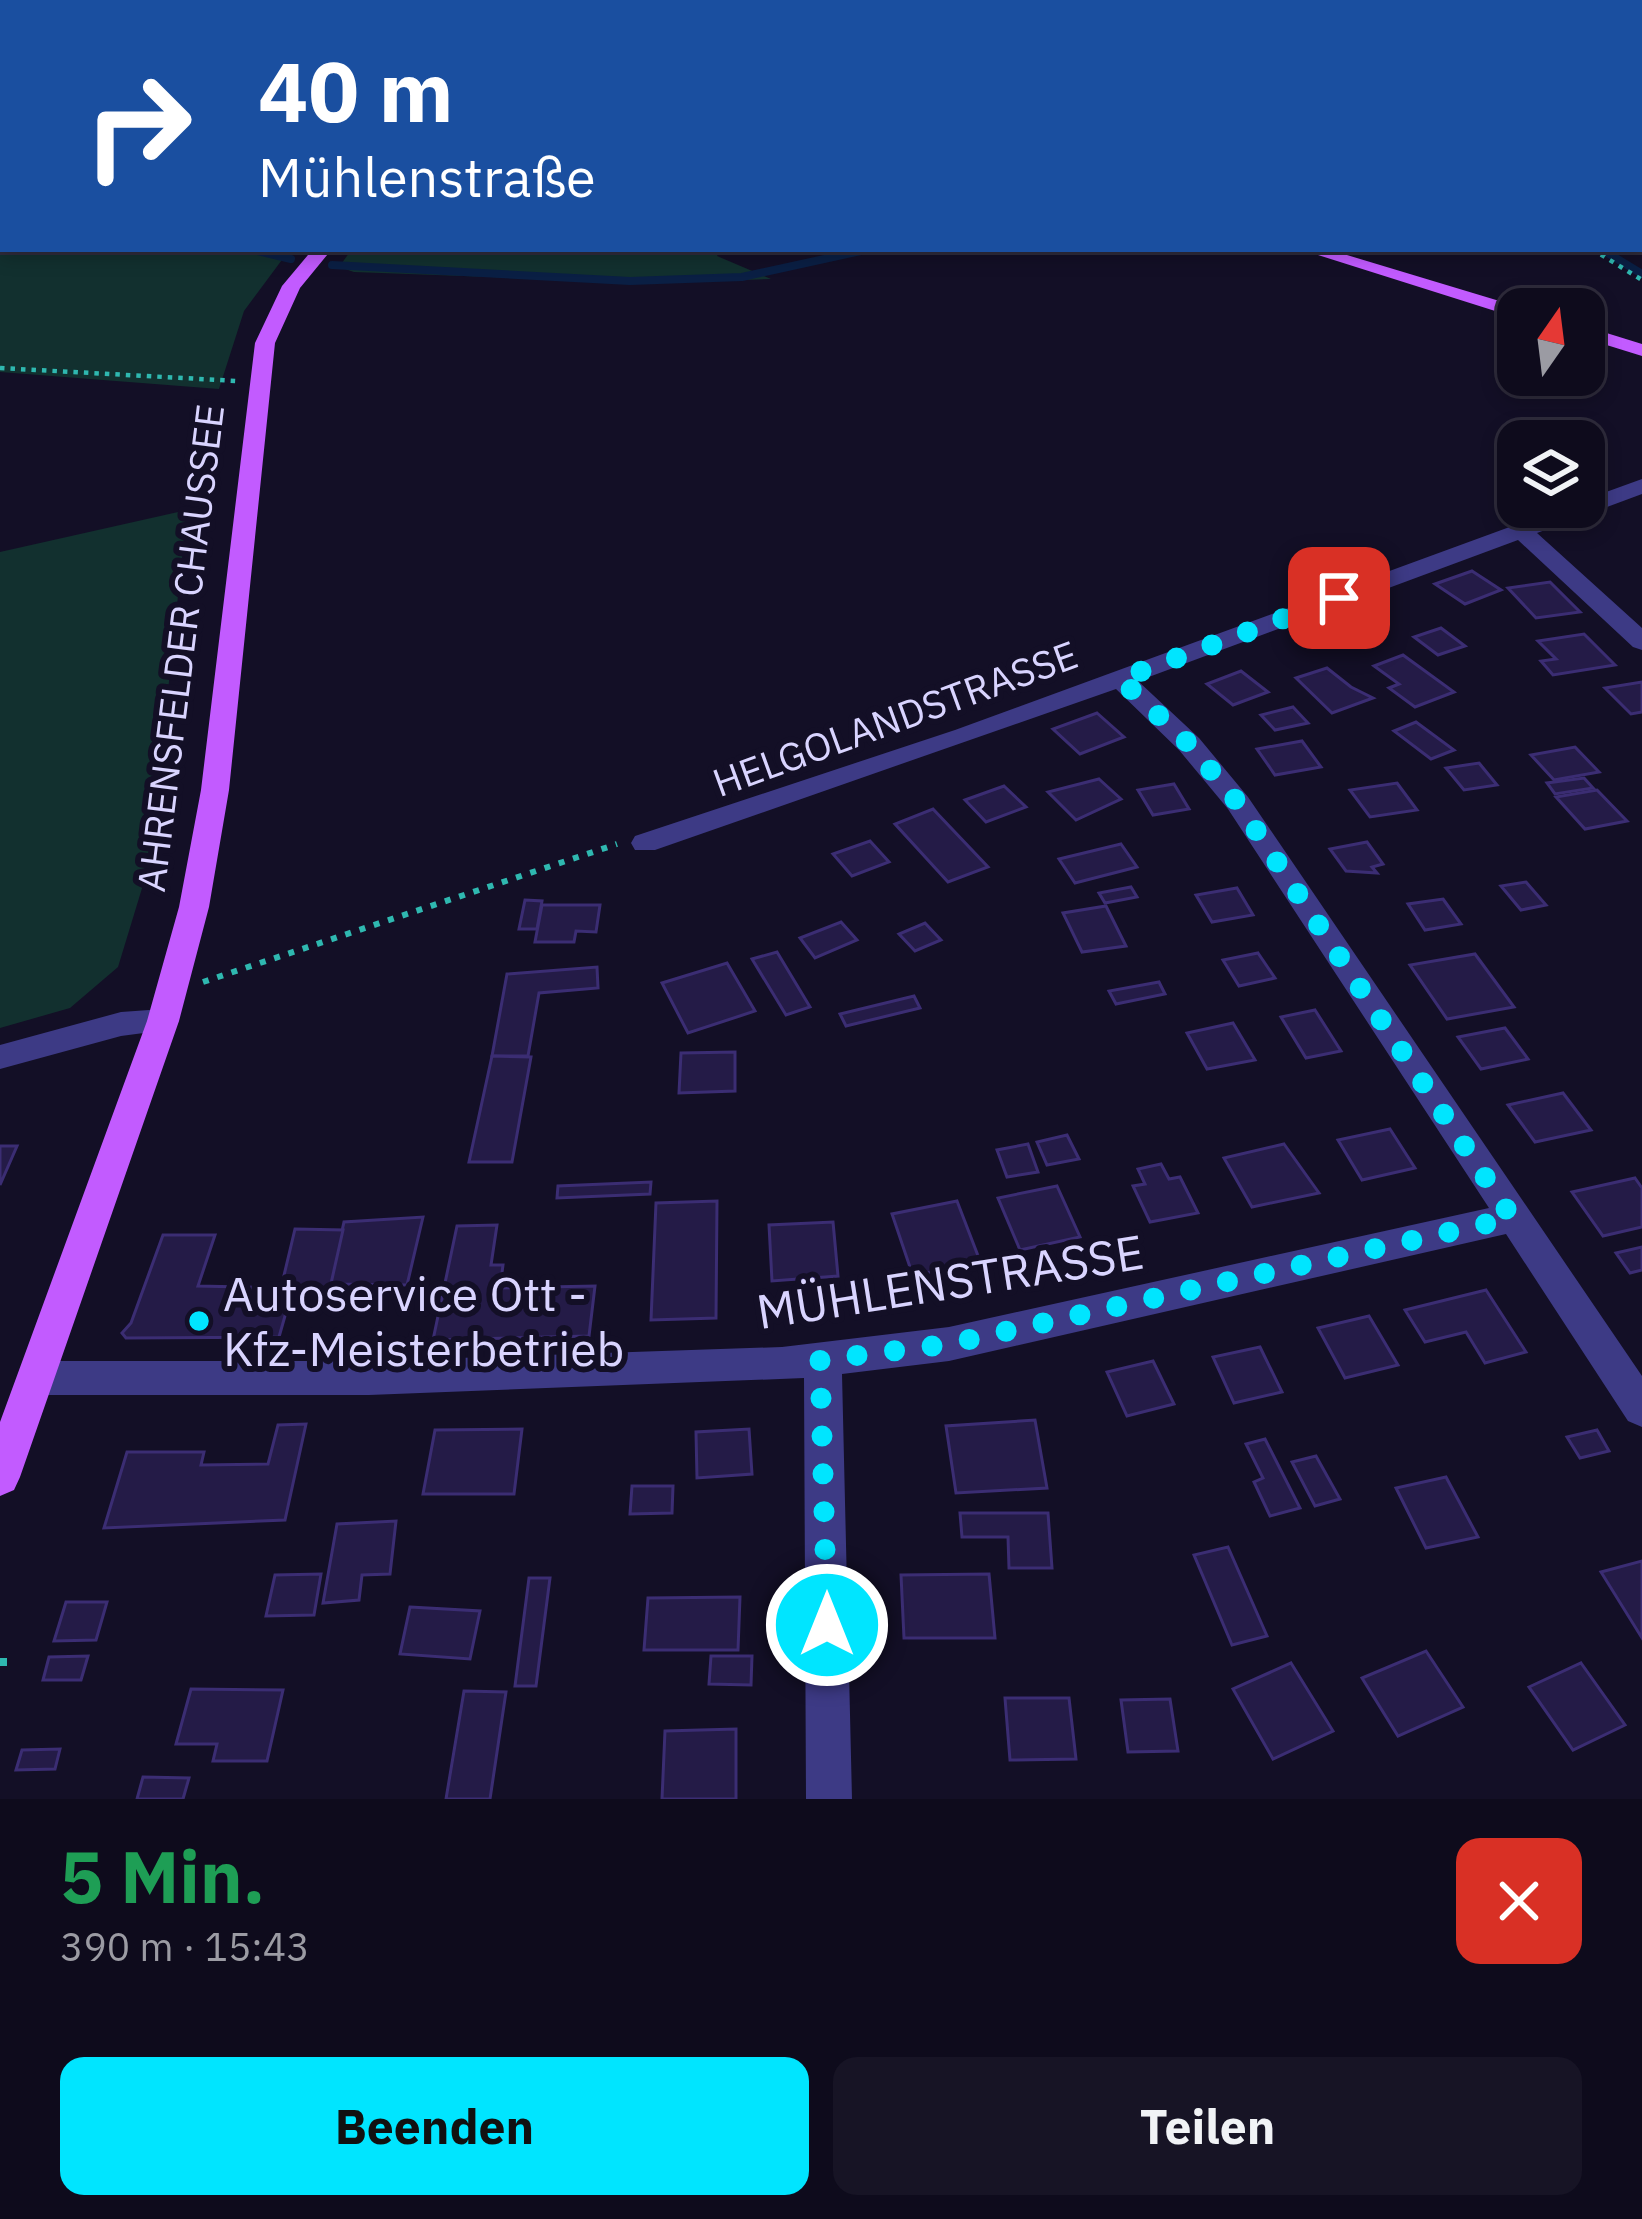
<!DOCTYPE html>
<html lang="de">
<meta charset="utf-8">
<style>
:root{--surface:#0e0b1c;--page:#171425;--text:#f1f3f6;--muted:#9b9ba3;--line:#2e2b3b;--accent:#00e5ff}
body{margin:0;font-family:"IBM Plex Sans",sans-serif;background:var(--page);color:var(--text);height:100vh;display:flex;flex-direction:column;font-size:45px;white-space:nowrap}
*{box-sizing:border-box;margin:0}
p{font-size:39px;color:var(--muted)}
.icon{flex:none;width:66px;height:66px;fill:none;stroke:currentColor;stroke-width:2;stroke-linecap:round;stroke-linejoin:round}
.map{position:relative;height:1799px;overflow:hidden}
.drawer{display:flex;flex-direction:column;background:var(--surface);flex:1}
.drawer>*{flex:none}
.banner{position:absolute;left:0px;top:0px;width:1644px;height:252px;box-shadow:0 6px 18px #0003,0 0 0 3px var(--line);background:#1a4fa0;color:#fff;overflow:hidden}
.needle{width:78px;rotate:14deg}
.buttons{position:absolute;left:1497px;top:288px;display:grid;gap:24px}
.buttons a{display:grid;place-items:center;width:108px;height:108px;border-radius:24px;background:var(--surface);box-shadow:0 6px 18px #0003,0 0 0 3px var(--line);font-size:60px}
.pin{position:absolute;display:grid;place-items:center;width:102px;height:102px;color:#fff;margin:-51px;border-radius:24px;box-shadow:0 6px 18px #0006}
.me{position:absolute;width:132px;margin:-66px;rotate:0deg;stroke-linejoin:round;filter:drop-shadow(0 0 9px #0008)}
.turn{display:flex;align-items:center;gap:42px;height:252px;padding:0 60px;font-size:54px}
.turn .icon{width:156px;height:156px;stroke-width:2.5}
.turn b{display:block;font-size:84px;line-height:102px}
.round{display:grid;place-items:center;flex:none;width:126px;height:126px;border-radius:24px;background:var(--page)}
.summary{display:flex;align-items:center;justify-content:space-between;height:204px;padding:0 60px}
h1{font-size:72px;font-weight:800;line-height:90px;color:#1e9e55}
.primary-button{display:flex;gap:24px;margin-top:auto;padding:24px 60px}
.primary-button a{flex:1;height:138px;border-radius:24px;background:var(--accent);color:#111;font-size:48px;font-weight:800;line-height:138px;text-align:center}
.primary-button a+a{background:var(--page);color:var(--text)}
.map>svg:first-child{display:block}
.green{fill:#12302f}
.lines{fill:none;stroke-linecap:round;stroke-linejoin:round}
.stream{stroke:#0a1f44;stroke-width:8}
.building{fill:#241b47;stroke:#3b2d73;stroke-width:3}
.path-far3{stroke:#2fb8b0;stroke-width:3;stroke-dasharray:3 4.5;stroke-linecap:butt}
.path-far2{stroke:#2fb8b0;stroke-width:4.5;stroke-dasharray:4.5 6;stroke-linecap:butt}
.path-far1{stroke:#2fb8b0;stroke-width:6;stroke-dasharray:6 9;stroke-linecap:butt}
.path{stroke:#2fb8b0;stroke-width:8;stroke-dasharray:8 12;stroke-linecap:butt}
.minor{fill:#3d3a85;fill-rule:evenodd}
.major{fill:#c25bff;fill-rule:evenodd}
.route{stroke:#00e5ff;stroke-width:21;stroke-dasharray:0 37.8}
.poi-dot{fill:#00e5ff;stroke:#130f26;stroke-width:4.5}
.labels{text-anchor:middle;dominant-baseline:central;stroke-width:12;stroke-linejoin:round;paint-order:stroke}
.street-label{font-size:39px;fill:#d9d4ff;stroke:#130f26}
.near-street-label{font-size:48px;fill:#d9d4ff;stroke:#130f26}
.near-poi-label{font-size:48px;fill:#d9d4ff;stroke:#130f26;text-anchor:start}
</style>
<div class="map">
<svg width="1642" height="1799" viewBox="0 0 1642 1799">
<rect width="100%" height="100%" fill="#130f26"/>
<g class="green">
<polygon points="0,0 243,0 3,3 3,249 290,249 244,311 219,389 0,372"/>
<polygon points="352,249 721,249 717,256 771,279 655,283 354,272 339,267"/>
<polygon points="187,510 150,862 118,967 70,1008 0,1028 0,552"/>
</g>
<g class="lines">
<g class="stream">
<polyline points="249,249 291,259"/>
<polyline points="1601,249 1642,274"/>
<polyline points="332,265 630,281 742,277 870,249"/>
</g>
</g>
<g class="building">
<polygon points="1472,571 1501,590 1465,604 1435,584"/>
<polygon points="1550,582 1580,612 1536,618 1508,588"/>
<polygon points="1441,628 1465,646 1438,655 1414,637"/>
<polygon points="1584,634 1615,665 1553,675 1541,661 1556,659 1538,641"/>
<polygon points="1403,655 1454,692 1415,707 1389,688 1399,684 1374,666"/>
<polygon points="1327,668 1351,687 1373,698 1332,713 1296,678"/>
<polygon points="1241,671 1268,692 1233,705 1207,684"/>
<polygon points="1642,682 1642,712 1631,714 1605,688"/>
<polygon points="1293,707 1308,723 1275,730 1261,715"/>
<polygon points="1097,713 1124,737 1080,754 1053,729"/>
<polygon points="1416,722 1454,750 1431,759 1394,731"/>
<polygon points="1302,741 1321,767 1275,775 1257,749"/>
<polygon points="1575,747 1599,772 1554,780 1531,755"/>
<polygon points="1479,763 1497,785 1464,790 1446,768"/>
<polygon points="1584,778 1593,788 1555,794 1547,783"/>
<polygon points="1099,779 1121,799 1076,820 1048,792"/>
<polygon points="1397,783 1417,810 1370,817 1350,790"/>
<polygon points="1174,784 1189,809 1153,815 1138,790"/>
<polygon points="1004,786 1026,807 986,822 965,800"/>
<polygon points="1597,790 1627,821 1585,829 1556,797"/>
<polygon points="933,809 988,867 948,882 895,824"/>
<polygon points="870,841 889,862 852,876 833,854"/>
<polygon points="1367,842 1383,864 1372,867 1377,873 1346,871 1330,849"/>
<polygon points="1121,844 1137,867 1075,883 1059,859"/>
<polygon points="1526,882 1546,905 1521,910 1501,886"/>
<polygon points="1131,887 1137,897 1105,903 1099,893"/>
<polygon points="1237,888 1253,915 1212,922 1196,895"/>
<polygon points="1443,899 1461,924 1425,930 1408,904"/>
<polygon points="525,900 542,901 537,929 519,929"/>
<polygon points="542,905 600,905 596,932 576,931 574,942 535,942"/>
<polygon points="1106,906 1126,946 1082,952 1063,913"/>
<polygon points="841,922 857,940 815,958 800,938"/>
<polygon points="925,923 941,940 915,951 899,934"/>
<polygon points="777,952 810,1007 786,1015 752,959"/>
<polygon points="1258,953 1275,978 1239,986 1223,960"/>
<polygon points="1475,954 1514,1007 1447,1019 1410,965"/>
<polygon points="727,963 755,1011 688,1033 662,983"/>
<polygon points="597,967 598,988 539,993 528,1056 492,1056 507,974"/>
<polygon points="1159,982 1165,994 1116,1004 1109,991"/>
<polygon points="914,996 920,1008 846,1026 840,1014"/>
<polygon points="1315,1010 1341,1051 1306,1058 1281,1017"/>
<polygon points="1233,1023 1255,1060 1207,1069 1187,1033"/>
<polygon points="1505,1028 1528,1059 1481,1069 1458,1037"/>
<polygon points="735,1052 735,1091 679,1093 681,1053"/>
<polygon points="492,1056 531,1057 512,1162 469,1162"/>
<polygon points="1563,1093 1591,1130 1535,1142 1508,1105"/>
<polygon points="1390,1129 1415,1168 1362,1180 1338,1140"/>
<polygon points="1067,1135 1079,1159 1047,1165 1037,1142"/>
<polygon points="1028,1144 1038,1172 1007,1177 997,1150"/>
<polygon points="1284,1144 1319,1193 1252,1207 1224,1158"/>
<polygon points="0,1146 17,1146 0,1185"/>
<polygon points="1161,1164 1169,1179 1180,1177 1198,1213 1150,1222 1133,1186 1145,1184 1138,1169"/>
<polygon points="1635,1178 1642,1188 1642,1227 1603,1236 1572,1192"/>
<polygon points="651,1182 650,1194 557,1198 558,1186"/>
<polygon points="1057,1186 1080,1237 1020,1250 998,1198"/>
<polygon points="717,1201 716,1318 651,1320 656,1203"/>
<polygon points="957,1201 980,1261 913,1276 892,1214"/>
<polygon points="423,1217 407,1285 330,1284 344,1222"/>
<polygon points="833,1222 838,1276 772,1281 769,1225"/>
<polygon points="497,1225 491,1265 503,1265 500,1288 595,1286 589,1336 433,1340 457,1226"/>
<polygon points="295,1229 343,1230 330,1288 281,1288"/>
<polygon points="163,1235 215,1235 198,1286 293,1288 279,1337 126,1338 122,1333 131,1323"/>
<polygon points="1642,1247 1642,1270 1630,1273 1616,1253"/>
<polygon points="1486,1290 1526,1352 1485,1363 1466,1332 1425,1342 1405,1310"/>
<polygon points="1369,1316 1398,1365 1345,1378 1318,1328"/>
<polygon points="1260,1347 1282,1392 1234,1403 1213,1357"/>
<polygon points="1153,1361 1174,1404 1127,1416 1107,1372"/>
<polygon points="1035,1420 1047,1488 956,1493 946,1426"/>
<polygon points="306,1424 285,1520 104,1528 127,1452 204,1452 201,1465 268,1464 278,1425"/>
<polygon points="522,1429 514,1494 423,1494 435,1430"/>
<polygon points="749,1429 752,1474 697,1478 696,1432"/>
<polygon points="1597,1430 1609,1451 1580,1458 1567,1437"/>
<polygon points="1265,1439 1300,1508 1270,1516 1254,1482 1263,1478 1246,1444"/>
<polygon points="1316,1456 1340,1499 1315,1506 1292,1462"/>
<polygon points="1446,1477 1478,1537 1426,1548 1396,1488"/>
<polygon points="632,1486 673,1486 672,1513 630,1514"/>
<polygon points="960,1513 1048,1513 1052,1568 1009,1568 1008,1537 962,1537"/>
<polygon points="396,1521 390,1574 362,1575 359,1600 323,1603 337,1524"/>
<polygon points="1228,1547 1267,1636 1232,1645 1194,1555"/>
<polygon points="1642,1561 1642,1638 1601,1572"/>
<polygon points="321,1574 314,1615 266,1616 275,1575"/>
<polygon points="989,1574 995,1638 904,1638 901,1575"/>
<polygon points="529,1578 550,1578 536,1686 515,1686"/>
<polygon points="740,1597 738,1650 644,1650 648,1598"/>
<polygon points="66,1602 107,1602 96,1640 54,1641"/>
<polygon points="410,1607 480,1611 470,1659 400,1654"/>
<polygon points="1426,1651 1463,1707 1398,1736 1362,1678"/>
<polygon points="88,1656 81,1680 43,1680 49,1657"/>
<polygon points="711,1656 752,1656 751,1685 709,1684"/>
<polygon points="1291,1663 1333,1731 1273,1759 1233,1689"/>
<polygon points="1581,1663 1625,1725 1573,1750 1529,1687"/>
<polygon points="191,1689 283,1690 267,1761 213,1761 217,1744 176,1744"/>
<polygon points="464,1691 506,1692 490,1799 446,1799"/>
<polygon points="1005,1698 1069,1698 1076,1759 1010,1760"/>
<polygon points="1170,1699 1178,1751 1128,1752 1121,1700"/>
<polygon points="736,1729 736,1799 662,1799 665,1731"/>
<polygon points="60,1749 55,1769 16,1770 22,1750"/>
<polygon points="143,1777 189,1778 183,1799 137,1799"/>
</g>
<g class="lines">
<polyline class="path-far3" points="1197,0 1202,3"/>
<g class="path-far2">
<polyline points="1592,249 1642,280"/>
<polyline points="0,368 237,381"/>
</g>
<polyline class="path-far1" points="203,982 617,844"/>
<polyline class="path" points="0,1662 7,1662"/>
<g class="minor">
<polygon points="332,0 352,0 355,3 335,3"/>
<polygon points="1642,479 1642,494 1537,533 1642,628 1642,650 1633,647 1518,540 1138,681 1199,738 1248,797 1642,1376 1642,1427 1628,1421 1506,1234 949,1361 842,1374 852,1799 806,1799 804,1378 369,1395 36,1395 22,1390 17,1378 22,1366 36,1361 369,1361 782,1347 949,1327 1489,1208 1228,809 1179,750 1116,689 655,850 635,850 631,843 635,836 955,730 1564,507 1584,507 1584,500"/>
<polygon points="163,1009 174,1013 179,1021 174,1029 121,1036 0,1069 0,1045 121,1012"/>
</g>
<g class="major">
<polygon points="475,0 495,0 498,3 478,3"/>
<polygon points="313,249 332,249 300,288 275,343 229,790 209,907 179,1021 20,1477 14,1490 0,1496 0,1422 147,1021 179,907 201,790 255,343 282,286"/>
<polygon points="1299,249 1327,249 1526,309 1518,309 1518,318 1511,316"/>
<polygon points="1584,326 1642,344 1642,356 1584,338"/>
</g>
</g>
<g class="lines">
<polyline class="route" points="827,1625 820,1360 949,1344 1512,1218 1238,803 1189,744 1120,679 1339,598"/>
</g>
<circle class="poi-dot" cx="199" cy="1321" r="12"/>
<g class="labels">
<g class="street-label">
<text transform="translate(180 648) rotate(-83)">AHRENSFELDER CHAUSSEE</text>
<text transform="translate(895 718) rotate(-20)">HELGOLANDSTRASSE</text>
</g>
<g class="near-street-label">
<text transform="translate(950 1281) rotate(-9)">MÜHLENSTRASSE</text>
</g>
<g class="near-poi-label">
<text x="223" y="1293">Autoservice Ott -<tspan x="223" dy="55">Kfz-Meisterbetrieb</tspan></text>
</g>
</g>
</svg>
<div class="buttons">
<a><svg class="needle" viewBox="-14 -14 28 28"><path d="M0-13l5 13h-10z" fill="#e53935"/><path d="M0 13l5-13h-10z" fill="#9b9ba3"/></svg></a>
<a><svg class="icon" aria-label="layers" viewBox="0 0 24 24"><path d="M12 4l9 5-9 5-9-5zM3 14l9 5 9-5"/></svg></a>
</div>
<div class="pin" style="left:1339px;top:598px;background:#d93025"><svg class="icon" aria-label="arrive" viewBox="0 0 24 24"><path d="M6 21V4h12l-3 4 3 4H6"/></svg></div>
<svg class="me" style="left:827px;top:1625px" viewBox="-20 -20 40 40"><circle r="17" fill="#00e5ff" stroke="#fff" stroke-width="3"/><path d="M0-11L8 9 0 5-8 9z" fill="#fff"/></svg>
<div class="banner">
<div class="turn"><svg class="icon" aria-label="right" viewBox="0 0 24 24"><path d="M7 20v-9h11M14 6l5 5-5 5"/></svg><div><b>40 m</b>Mühlenstraße</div></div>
</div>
</div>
<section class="drawer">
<div class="summary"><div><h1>5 Min.</h1><p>390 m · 15:43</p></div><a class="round" style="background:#d93025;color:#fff"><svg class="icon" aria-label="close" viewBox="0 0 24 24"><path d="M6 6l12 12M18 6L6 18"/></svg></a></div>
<div class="primary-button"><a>Beenden</a><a>Teilen</a></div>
</section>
